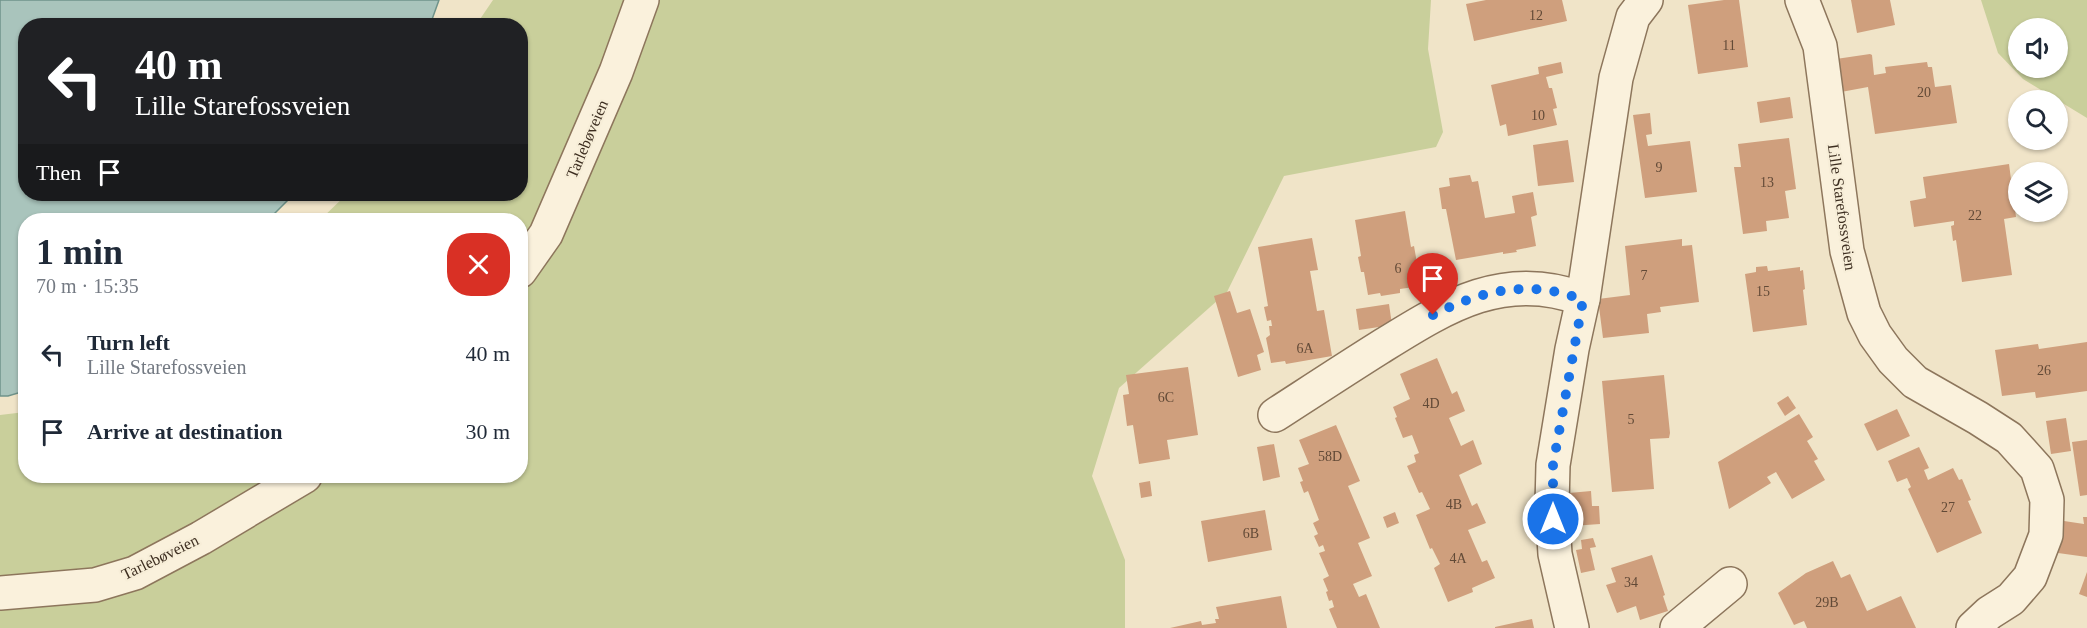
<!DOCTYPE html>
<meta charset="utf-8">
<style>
:root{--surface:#fff;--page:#f6f6f7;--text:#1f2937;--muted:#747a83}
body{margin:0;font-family:"Times New Roman",serif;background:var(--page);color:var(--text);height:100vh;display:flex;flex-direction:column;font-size:22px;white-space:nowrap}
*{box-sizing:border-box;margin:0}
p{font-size:20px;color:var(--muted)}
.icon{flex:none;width:33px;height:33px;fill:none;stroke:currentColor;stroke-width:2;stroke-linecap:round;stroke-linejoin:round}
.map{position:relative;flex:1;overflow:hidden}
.panel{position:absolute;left:18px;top:213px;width:510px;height:270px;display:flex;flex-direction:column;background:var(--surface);border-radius:24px;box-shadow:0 2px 4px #0004}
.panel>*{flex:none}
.banner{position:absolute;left:18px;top:18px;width:510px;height:183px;border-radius:24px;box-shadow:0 2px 4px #0004;background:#202124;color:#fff;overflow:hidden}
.fabs{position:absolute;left:2008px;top:18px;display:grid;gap:12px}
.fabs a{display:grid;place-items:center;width:60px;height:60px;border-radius:50%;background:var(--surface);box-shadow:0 2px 4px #0004;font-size:30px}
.pin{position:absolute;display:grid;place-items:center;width:51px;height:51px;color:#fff;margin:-62px -26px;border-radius:50% 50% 50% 0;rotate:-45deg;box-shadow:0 0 6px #0007}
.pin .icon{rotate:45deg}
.me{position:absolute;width:66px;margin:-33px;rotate:0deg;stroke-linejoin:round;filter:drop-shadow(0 0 4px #0008)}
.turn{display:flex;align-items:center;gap:21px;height:126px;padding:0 18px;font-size:27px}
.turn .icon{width:78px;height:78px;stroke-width:2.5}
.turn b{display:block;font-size:42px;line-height:51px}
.then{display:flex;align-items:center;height:57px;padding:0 18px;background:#0003;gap:12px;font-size:22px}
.round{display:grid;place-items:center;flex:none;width:63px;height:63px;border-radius:24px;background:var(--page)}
.head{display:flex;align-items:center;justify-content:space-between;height:102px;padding:0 18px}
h1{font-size:36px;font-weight:700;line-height:45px}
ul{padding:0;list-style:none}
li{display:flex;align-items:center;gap:18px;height:78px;padding:0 18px}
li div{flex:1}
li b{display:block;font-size:22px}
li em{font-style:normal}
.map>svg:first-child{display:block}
.green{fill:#c9cf9b;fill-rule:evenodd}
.water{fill:#a9c4bc;stroke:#6f938a;stroke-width:1.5}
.building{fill:#cf9f7d}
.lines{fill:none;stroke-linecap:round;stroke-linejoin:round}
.minor-casing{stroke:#8d765c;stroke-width:36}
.minor{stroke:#faf1dc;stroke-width:33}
.route{stroke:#1a73e8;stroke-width:10;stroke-dasharray:0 18}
.labels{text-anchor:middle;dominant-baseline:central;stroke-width:4.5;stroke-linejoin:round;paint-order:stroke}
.number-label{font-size:14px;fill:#624a37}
.street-label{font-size:16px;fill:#3d2e20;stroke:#f7eed8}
</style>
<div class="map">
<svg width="2087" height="628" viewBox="0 0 2087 628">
<rect width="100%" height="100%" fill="#f0e4c8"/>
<g class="green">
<polygon points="493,0 1431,0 1428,49 1443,132 1436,147 1284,176 1227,292 1119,388 1092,476 1125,560 1125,628 0,628 0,415 25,412 26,476 520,476 520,220 320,220 347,194 520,194 520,26 476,25"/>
<path d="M1981,0H2087V118L2023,79L1998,53ZM2019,28H2058V68H2019Z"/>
</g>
<polygon class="water" points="0,0 439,0 430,25 26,26 26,194 294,194 268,220 26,220 25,391 8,396 0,396"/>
<g class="building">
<polygon points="1486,0 1562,0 1567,21 1474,41 1466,4"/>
<polygon points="1724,0 1739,0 1748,67 1698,74 1688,5"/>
<polygon points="1851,0 1890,0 1895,25 1857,33"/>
<polygon points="1870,54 1872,55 1874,75 1886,73 1885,67 1927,62 1928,67 1932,67 1935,87 1951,85 1957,123 1875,134 1868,87 1841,92 1836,59"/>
<polygon points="1561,62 1563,73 1546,77 1549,88 1552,88 1557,108 1553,109 1557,125 1508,136 1506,124 1500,126 1491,85 1539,74 1538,67"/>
<polygon points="1790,97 1793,118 1760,123 1757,102"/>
<polygon points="1650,113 1652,134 1646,135 1648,146 1690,141 1697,192 1645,198 1633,115"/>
<polygon points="1789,138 1796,189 1785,191 1789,218 1766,221 1767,231 1743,234 1734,167 1741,167 1738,144"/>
<polygon points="1568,140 1574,182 1538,186 1533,145"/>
<polygon points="2009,164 2016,217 2004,219 2012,275 1962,282 1956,240 1953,241 1951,226 1954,225 1954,221 1914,227 1910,201 1926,198 1923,177"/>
<polygon points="1470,175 1472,182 1478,181 1485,218 1515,213 1512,196 1533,192 1537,215 1531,217 1536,246 1516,250 1517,252 1503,254 1503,252 1456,260 1446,209 1442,209 1439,188 1450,186 1449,178"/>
<polygon points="1405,211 1411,247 1414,246 1421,286 1400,289 1400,293 1381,296 1380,293 1368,295 1364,272 1361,272 1358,257 1361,256 1355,220"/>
<polygon points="1312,238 1318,270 1310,271 1317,311 1324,310 1332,356 1286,364 1285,361 1271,363 1266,338 1270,335 1269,326 1272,326 1271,320 1267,321 1264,307 1268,306 1258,247"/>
<polygon points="1682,239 1682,246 1692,245 1699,302 1660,307 1661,312 1647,314 1649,333 1603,338 1598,299 1630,295 1625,246"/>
<polygon points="1767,266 1768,271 1800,267 1800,271 1803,270 1805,289 1803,290 1807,325 1753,332 1745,274 1756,272 1756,267"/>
<polygon points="1230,291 1237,313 1250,309 1264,352 1257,355 1261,370 1238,377 1214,296"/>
<polygon points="1389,304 1392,325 1359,330 1356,309"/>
<polygon points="2087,342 2087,391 2036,398 2035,392 2002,396 1995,350 2038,344 2039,349"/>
<polygon points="1437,358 1452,394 1457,391 1465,411 1449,418 1461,446 1473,440 1482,464 1459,475 1472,506 1477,503 1486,523 1468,530 1482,562 1487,560 1495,578 1472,588 1473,592 1448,602 1434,568 1440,564 1432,548 1430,549 1416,515 1430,509 1422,492 1419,493 1407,466 1416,462 1414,455 1419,453 1412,435 1403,438 1395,418 1397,417 1393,407 1410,399 1400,374"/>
<polygon points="1188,367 1198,435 1167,440 1170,459 1139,464 1133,425 1127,426 1123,395 1129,394 1126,375"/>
<polygon points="1664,375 1670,433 1669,438 1650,439 1654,489 1612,492 1602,381"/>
<polygon points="1788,396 1796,408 1785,416 1777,403"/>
<polygon points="1897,409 1910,436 1877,451 1864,424"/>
<polygon points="1799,414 1813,437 1807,441 1818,459 1814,461 1825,480 1792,499 1776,472 1767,477 1771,483 1729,509 1718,462"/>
<polygon points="2066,418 2071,451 2051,454 2046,421"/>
<polygon points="1336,425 1360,481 1348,486 1370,538 1358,543 1372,576 1353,584 1359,597 1366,594 1380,628 1337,628 1329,609 1334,607 1332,600 1329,601 1326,592 1328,591 1323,579 1329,576 1319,553 1325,551 1323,545 1319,547 1314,536 1318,534 1313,523 1319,520 1308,491 1304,493 1300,482 1303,481 1298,468 1309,464 1299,440"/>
<polygon points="2087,440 2087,495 2080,496 2072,442"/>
<polygon points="1274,444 1280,477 1263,481 1257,447"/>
<polygon points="1919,447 1929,468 1924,470 1928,480 1953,468 1959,480 1962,479 1971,500 1968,501 1982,533 1937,553 1908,489 1911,487 1907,478 1897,482 1888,461"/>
<polygon points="1150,481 1152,496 1141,498 1139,483"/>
<polygon points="1591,491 1592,506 1599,506 1600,524 1572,526 1569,493"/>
<polygon points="1265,510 1272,550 1208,562 1201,521"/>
<polygon points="1395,512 1399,523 1387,528 1383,517"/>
<polygon points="2083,517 2087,517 2087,557 2058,553 2064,521 2084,524"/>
<polygon points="1593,538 1596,547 1590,548 1595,570 1581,573 1576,550 1582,549 1581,540"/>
<polygon points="1652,555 1665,595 1663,596 1668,611 1640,620 1636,606 1617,613 1606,585 1616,582 1611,568"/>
<polygon points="1833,561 1841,578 1850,574 1867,611 1901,596 1916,628 1807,628 1804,621 1794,625 1778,593 1806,573"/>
<polygon points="2087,572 2087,597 2079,594"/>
<polygon points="1281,596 1287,628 1170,628 1201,621 1202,625 1216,623 1215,619 1219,619 1216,607"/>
<polygon points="1532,619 1534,628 1495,628 1495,627"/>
</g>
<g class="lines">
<g class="minor-casing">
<g id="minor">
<polyline points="1802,0 1820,46 1847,251 1864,313 1875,335 1893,360 1915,382 1978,418 2009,438 2037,469 2047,500 2046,535 2030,577 2011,599 1989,613 1973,628"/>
<polyline points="520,271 546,234 616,72 642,0"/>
<path d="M1275,415C1309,393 1344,370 1379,348C1445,307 1503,269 1583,299"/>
<polyline points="0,593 95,585 135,573 201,538 305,476"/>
<polyline points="1572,628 1555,554 1552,505 1553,465 1572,349 1583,299 1616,78 1633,17 1646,0"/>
<polyline points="1677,628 1730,584"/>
</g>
</g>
<use href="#minor" class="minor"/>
</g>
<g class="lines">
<path class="route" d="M1433,315C1482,290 1530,279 1583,300L1553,465V519"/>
</g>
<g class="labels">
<g class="number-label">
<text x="1536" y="15">12</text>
<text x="1729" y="45">11</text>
<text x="1924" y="92">20</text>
<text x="1538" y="115">10</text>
<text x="1659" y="167">9</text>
<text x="1767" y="182">13</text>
<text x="1975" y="215">22</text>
<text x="1398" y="268">6</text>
<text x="1644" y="275">7</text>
<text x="1763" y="291">15</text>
<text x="1305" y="348">6A</text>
<text x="2044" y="370">26</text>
<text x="1166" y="397">6C</text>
<text x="1431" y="403">4D</text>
<text x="1631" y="419">5</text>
<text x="1330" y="456">58D</text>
<text x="1454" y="504">4B</text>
<text x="1948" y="507">27</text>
<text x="1251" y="533">6B</text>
<text x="1458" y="558">4A</text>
<text x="1631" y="582">34</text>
<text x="1827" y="602">29B</text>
</g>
<g class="street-label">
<text transform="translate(587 139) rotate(-67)">Tarlebøveien</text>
<text transform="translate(1842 207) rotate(82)">Lille Starefossveien</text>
<text transform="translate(160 557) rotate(-26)">Tarlebøveien</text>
</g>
</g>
</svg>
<div class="fabs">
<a><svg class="icon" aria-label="sound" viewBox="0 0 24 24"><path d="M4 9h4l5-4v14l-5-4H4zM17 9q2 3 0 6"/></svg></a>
<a><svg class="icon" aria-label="search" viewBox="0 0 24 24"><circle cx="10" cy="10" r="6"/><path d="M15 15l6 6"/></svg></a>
<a><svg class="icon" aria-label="layers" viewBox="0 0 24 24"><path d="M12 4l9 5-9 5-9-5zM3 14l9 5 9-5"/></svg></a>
</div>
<div class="pin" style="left:1433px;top:315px;background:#d93025"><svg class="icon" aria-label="arrive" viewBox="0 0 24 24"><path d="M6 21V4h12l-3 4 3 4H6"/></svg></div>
<svg class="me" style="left:1553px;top:519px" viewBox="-20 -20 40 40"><circle r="17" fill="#1a73e8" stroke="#fff" stroke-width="3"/><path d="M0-11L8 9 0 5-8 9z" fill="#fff"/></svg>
<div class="banner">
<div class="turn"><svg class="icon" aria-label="left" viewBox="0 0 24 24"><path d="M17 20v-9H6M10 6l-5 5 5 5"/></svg><div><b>40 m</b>Lille Starefossveien</div></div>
<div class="then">Then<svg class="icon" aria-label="arrive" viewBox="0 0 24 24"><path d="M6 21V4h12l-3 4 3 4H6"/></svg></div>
</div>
<section class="panel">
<div class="head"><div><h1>1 min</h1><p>70 m · 15:35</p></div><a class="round" style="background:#d93025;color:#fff"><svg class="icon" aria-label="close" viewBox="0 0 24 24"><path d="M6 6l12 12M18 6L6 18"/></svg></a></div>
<ul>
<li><svg class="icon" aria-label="left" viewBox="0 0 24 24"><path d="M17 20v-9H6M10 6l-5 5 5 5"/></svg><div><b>Turn left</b><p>Lille Starefossveien</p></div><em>40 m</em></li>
<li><svg class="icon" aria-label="arrive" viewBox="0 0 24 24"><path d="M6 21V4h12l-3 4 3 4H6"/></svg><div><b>Arrive at destination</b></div><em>30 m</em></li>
</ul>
</section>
</div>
